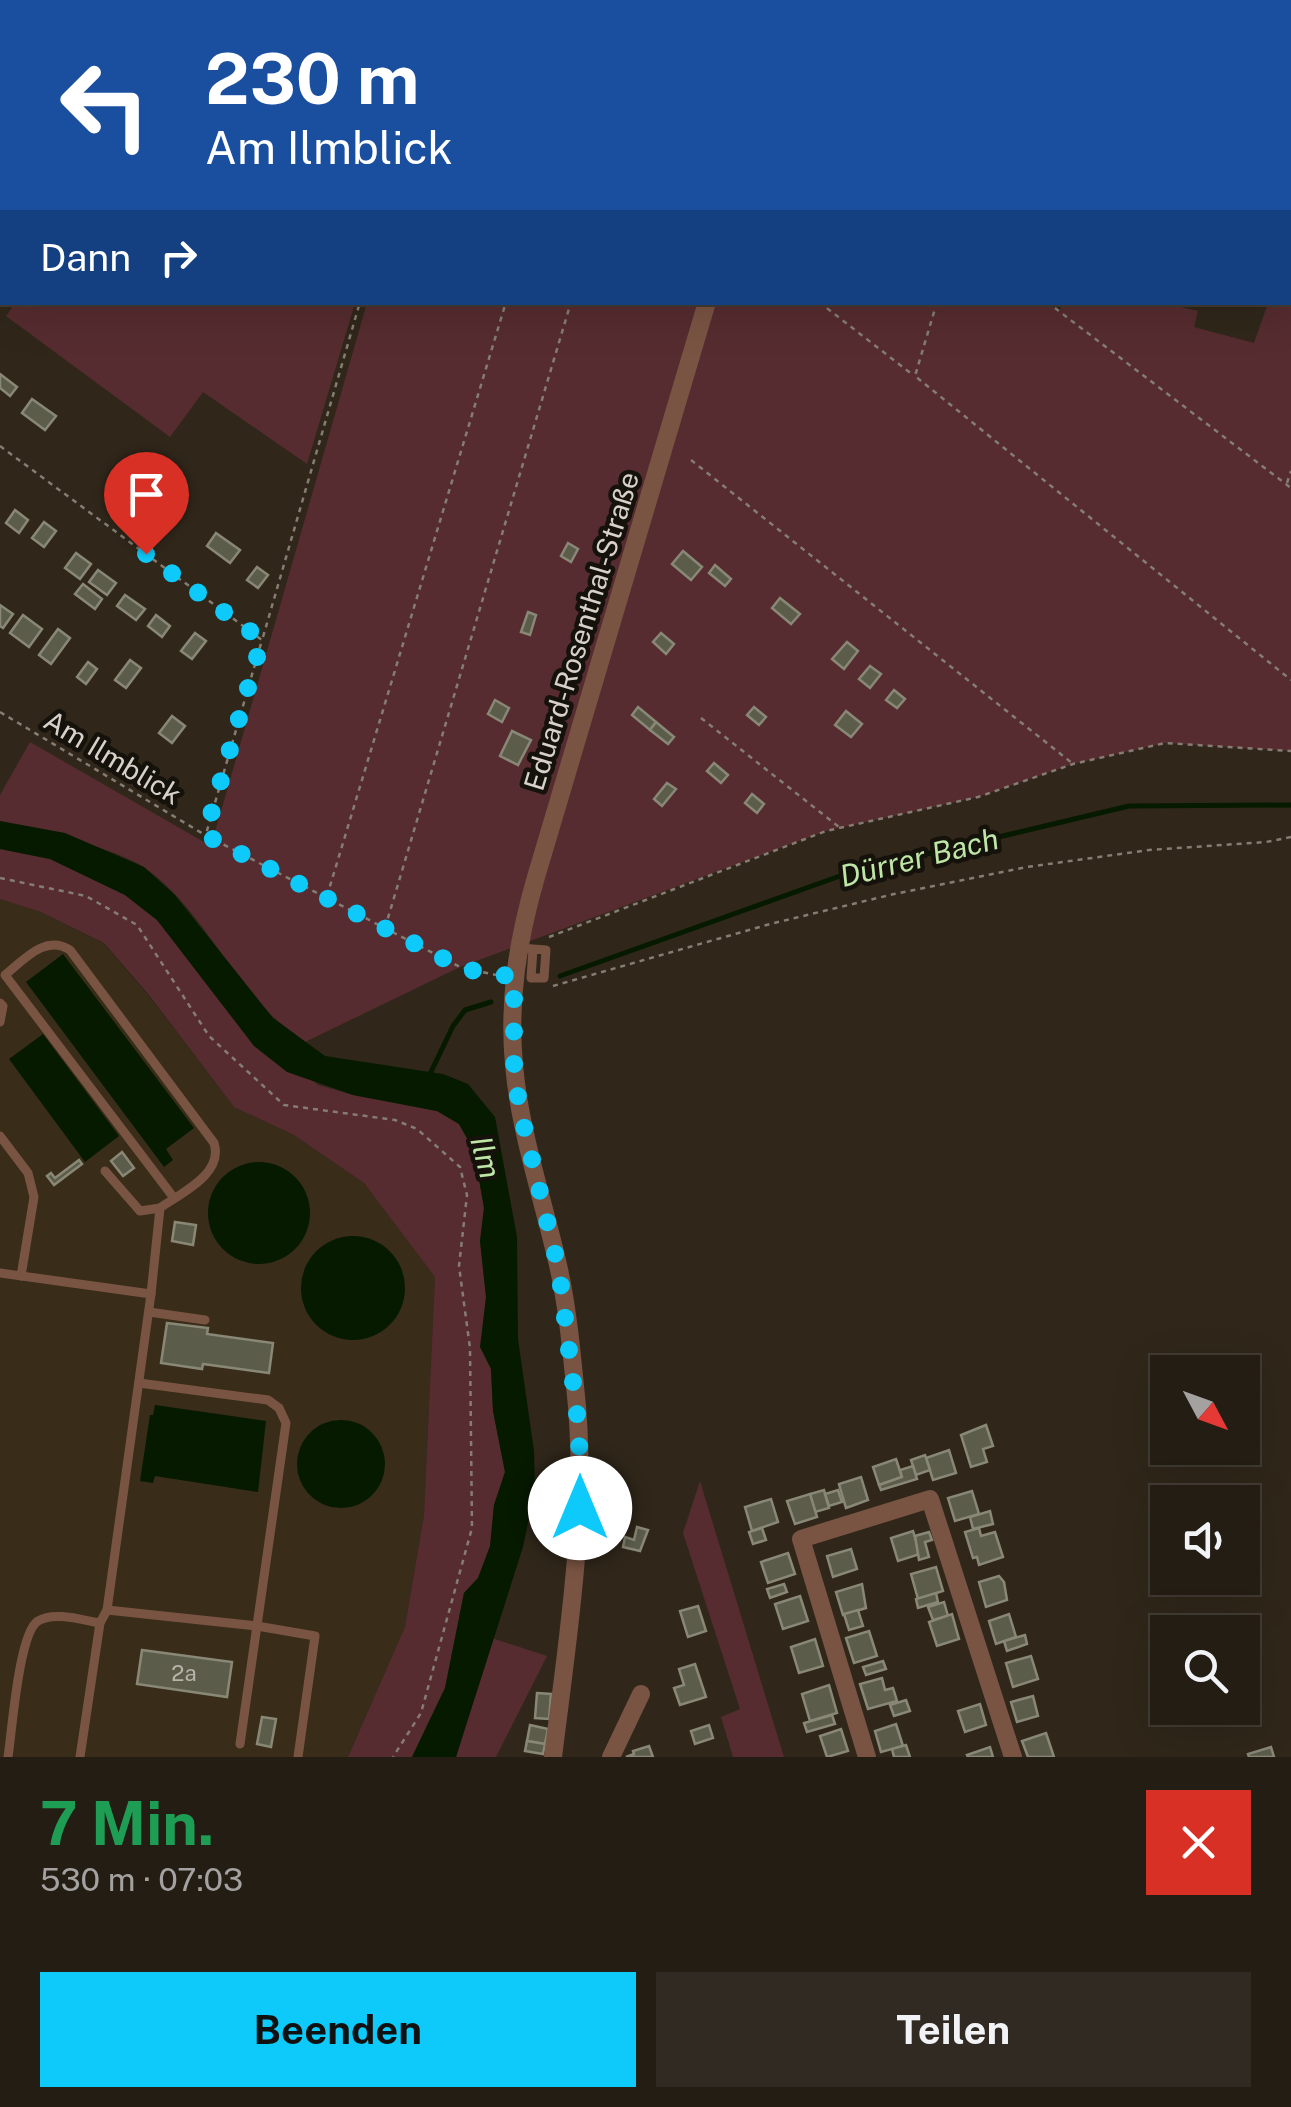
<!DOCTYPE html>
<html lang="de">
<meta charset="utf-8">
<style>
:root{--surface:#241d14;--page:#302a22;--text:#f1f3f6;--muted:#a3a2a0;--line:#413b34;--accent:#0dcafa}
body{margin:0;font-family:"Public Sans",sans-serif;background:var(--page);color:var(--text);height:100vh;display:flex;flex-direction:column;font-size:38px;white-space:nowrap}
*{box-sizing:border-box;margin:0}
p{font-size:32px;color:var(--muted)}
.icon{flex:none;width:55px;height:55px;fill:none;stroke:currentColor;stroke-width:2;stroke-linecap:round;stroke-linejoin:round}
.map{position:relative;height:1757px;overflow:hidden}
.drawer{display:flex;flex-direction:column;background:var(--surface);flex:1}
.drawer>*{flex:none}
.top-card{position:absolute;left:0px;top:0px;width:1292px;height:305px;box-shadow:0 10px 40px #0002,0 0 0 2px var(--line);background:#1a4fa0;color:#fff;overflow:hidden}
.needle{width:65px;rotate:131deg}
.controls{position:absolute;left:1150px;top:1355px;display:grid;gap:20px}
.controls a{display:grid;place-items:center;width:110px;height:110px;border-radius:0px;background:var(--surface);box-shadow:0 10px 40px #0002,0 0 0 2px var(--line);font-size:50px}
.pin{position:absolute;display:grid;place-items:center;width:85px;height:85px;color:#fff;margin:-102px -42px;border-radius:50% 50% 50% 0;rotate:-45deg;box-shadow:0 0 10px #0007}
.pin .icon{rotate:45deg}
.me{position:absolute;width:110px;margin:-55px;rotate:0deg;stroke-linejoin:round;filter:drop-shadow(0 0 8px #0008)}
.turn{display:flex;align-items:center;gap:35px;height:210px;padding:0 40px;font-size:45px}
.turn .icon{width:130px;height:130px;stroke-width:2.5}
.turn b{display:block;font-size:70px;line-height:85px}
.then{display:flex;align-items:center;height:95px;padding:0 40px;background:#0003;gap:20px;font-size:38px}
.round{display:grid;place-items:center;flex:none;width:105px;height:105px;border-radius:0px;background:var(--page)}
.summary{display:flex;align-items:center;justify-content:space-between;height:170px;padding:0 40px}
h1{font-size:60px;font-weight:700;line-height:75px;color:#1e9e55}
.cta{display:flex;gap:20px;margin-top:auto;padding:20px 40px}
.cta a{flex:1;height:115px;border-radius:0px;background:var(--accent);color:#111;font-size:40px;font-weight:700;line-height:115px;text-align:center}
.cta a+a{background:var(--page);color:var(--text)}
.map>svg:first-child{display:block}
.built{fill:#392c19}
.green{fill:#562c30}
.water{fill:#061a00}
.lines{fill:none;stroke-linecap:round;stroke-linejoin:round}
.stream{stroke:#061a00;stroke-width:5}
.building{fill:#5c5c4b;stroke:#898876;stroke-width:2.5}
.path{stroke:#857d73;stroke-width:2.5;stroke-dasharray:5 5;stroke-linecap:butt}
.service{stroke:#795443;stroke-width:9}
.minor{stroke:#795443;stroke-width:18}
.route{stroke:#0dcafa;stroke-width:18;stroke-dasharray:0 32.4}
.labels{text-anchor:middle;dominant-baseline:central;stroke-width:9;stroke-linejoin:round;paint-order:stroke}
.number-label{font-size:22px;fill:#b8b4aa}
.street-label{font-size:28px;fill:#d7d1c9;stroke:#15110b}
.water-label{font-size:30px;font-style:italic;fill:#bee6a7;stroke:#15110b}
</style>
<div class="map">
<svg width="1291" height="1757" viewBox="0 0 1291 1757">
<rect width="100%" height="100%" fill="#30271a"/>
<polygon class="built" points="0,899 41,912 103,943 148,995 234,1107 294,1135 364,1183 435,1277 424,1515 405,1628 348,1757 0,1757"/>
<g class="green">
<polygon points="0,0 54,2 2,2 2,244"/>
<path d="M1291,232V751L1165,743L1073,764L978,797L826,831L460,967L305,1042C287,1028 268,1015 254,997C219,955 191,900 145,868C111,845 41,834 0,821V795L30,742L211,846L367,303L1047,302L1059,312L1063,303L1159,302L1198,311L1194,327L1254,343L1268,303L1290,302Z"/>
<polygon points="16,302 355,302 355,303 307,464 203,392 170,437 6,316"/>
<polygon points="0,849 50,859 125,895 157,920 195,966 318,1085 353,1095 437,1111 459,1124 474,1151 484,1208 480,1241 486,1297 481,1347 491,1369 493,1411 505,1472 494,1505 491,1546 478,1578 464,1593 445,1688 412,1757 348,1757 405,1627 424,1515 435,1277 364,1183 294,1135 234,1107 149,995 104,943 41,912 0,899"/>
<polygon points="700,1481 784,1757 733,1757 721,1717 740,1709 683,1533"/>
<polygon points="492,1638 547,1656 496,1757 456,1757"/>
</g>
<g class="water">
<polygon points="0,821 65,833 144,867 175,895 273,1018 325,1056 443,1074 468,1084 495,1117 517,1237 518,1339 534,1451 535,1489 523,1547 456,1757 412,1757 445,1688 464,1593 478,1578 490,1546 494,1505 505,1472 493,1411 491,1369 480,1347 486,1297 480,1241 484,1208 474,1151 459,1124 437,1111 353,1095 287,1072 254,1046 157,920 125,895 50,859 0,849"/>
<polygon points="63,954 194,1128 166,1149 173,1160 164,1167 26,982"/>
<polygon points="43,1034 119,1136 85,1162 9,1059"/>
<circle cx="259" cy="1213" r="51"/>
<circle cx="353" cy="1288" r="52"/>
<polygon points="155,1405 266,1421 258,1492 155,1476 153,1483 140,1481 150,1415 153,1415"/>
<circle cx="341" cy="1464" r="44"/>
</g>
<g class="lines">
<g class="stream">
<polyline points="560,976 851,872 1129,806 1291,805"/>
<polyline points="429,1076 453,1026 465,1010 491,1002"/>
</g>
</g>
<g class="building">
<polygon points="0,374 17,387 10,396 0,388"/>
<polygon points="32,399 56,416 45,430 22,413"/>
<polygon points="159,495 175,507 166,519 150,507"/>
<polygon points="15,510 28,520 19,533 6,523"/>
<polygon points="44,522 56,531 44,547 32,538"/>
<polygon points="216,533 240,550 230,563 207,546"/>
<polygon points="568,543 578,549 571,562 561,556"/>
<polygon points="683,551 702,567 691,580 672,564"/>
<polygon points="76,553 91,564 80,579 65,568"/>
<polygon points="715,565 731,579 725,586 709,573"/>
<polygon points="257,567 268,575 258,588 247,580"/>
<polygon points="98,570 116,583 107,595 89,582"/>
<polygon points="83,584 102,599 95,609 75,594"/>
<polygon points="125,595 145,609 136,620 117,606"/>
<polygon points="780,598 800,614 791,624 772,608"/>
<polygon points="0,605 13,614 3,628 0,626"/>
<polygon points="528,612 536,615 530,635 521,632"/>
<polygon points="23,615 42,629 29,647 10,633"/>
<polygon points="156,615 170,626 162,637 148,626"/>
<polygon points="58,629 70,638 51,664 39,655"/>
<polygon points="195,633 206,641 192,659 181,651"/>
<polygon points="661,633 674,644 666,654 653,642"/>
<polygon points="847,642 858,651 844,669 832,659"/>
<polygon points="130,660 141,668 126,688 115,680"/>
<polygon points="88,662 97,669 86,684 77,677"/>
<polygon points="870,666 881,674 870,688 859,679"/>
<polygon points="894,690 905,699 897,708 886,700"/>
<polygon points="495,700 509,708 502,722 488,714"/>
<polygon points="638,707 656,722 650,730 632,715"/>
<polygon points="754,707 766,717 759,725 747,715"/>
<polygon points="846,711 862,724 851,737 835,725"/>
<polygon points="172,716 185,726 172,743 159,733"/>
<polygon points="656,722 674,737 668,744 650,730"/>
<polygon points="512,731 531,740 518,765 500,756"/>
<polygon points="714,763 728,775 721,783 707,771"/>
<polygon points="667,783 676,789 662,806 654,799"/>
<polygon points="752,794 764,804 757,813 745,803"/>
<polygon points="122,1152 134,1168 123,1176 111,1161"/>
<polygon points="79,1160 82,1164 54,1185 47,1176 51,1173 55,1178"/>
<polygon points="175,1222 196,1225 193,1245 172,1241"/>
<polygon points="167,1323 208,1328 207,1334 273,1343 269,1373 203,1364 202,1369 161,1363"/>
<polygon points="986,1425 993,1446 983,1449 987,1462 971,1467 961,1435"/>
<polygon points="949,1450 956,1473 933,1480 926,1458"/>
<polygon points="925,1455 930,1470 916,1475 911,1460"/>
<polygon points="896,1459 902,1477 879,1485 873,1467"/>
<polygon points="913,1466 917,1479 881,1490 879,1485 902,1477 900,1470"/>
<polygon points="861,1477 868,1500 846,1508 839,1484"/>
<polygon points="824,1490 829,1508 815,1512 810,1494"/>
<polygon points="838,1490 842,1502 829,1506 825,1494"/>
<polygon points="972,1491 979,1514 955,1521 948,1498"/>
<polygon points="810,1494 817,1517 795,1524 787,1501"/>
<polygon points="771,1499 778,1522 752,1531 745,1507"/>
<polygon points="990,1511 993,1524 973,1529 970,1517"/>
<polygon points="637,1527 648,1530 640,1551 623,1547 625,1537 634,1540"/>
<polygon points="762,1528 766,1540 753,1544 749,1532"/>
<polygon points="979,1528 981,1536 995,1532 1003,1557 979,1565 977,1557 973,1558 965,1532"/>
<polygon points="913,1531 920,1554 898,1561 891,1538"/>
<polygon points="929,1532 932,1540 925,1542 929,1557 919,1560 915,1536"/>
<polygon points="851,1549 857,1569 833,1577 827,1556"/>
<polygon points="788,1553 795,1574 768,1583 761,1562"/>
<polygon points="936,1567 943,1591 918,1599 911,1574"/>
<polygon points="999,1576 1004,1582 1007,1600 986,1607 979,1582"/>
<polygon points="784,1584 787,1592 770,1598 767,1589"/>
<polygon points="862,1584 866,1608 843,1615 836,1592"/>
<polygon points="936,1593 938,1602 918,1608 916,1599"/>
<polygon points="800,1596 808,1621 783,1629 775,1604"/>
<polygon points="944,1602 948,1616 933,1620 928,1607"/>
<polygon points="698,1606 706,1631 688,1637 680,1611"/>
<polygon points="858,1610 863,1626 849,1630 844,1614"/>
<polygon points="952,1614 959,1639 937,1646 929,1622"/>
<polygon points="1009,1614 1016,1637 996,1644 989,1621"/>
<polygon points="869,1631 877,1656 854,1663 846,1638"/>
<polygon points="1025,1635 1027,1644 1007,1651 1004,1641"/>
<polygon points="815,1639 823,1666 799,1673 791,1647"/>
<polygon points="142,1650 232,1662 227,1697 137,1684"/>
<polygon points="1031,1656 1038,1679 1013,1687 1006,1663"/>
<polygon points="883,1661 886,1669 866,1675 863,1667"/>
<polygon points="695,1664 706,1697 680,1705 674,1688 684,1685 679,1669"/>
<polygon points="882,1678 885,1690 893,1688 897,1701 868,1709 860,1684"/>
<polygon points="829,1685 837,1713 810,1721 802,1694"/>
<polygon points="537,1693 551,1694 549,1719 535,1718"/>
<polygon points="1033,1696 1038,1716 1017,1722 1011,1702"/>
<polygon points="906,1700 910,1711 894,1716 890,1705"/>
<polygon points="980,1704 986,1725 965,1732 958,1711"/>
<polygon points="832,1715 835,1724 807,1732 804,1723"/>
<polygon points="262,1717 276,1719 271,1747 257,1744"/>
<polygon points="896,1724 903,1746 881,1752 875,1731"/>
<polygon points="530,1725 548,1729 545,1744 527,1741"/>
<polygon points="709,1725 713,1738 695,1744 691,1731"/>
<polygon points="841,1729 848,1751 827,1757 820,1736"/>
<polygon points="1046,1733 1054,1757 1028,1757 1022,1741"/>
<polygon points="527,1741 545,1744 543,1754 525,1751"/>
<polygon points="906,1745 910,1757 894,1757 892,1749"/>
<polygon points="649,1746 653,1757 626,1757 634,1754 633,1751"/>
<polygon points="990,1747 993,1757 968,1757 967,1755"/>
<polygon points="1271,1747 1274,1757 1249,1757 1248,1754"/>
</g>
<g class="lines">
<g class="path">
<polyline points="61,0 64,2"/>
<polyline points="372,0 375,2"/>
<polyline points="655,0 663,2"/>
<polyline points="819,302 913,375"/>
<polyline points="937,302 915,376 1291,680"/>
<polyline points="1047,302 1291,488"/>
<polyline points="0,446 262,640 206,834"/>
<polyline points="691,460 1072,763"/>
<polyline points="1287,483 1291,471"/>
<polyline points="263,637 360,302"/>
<polyline points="0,712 205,835 460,967 496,975"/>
<polyline points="701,718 839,827"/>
<polyline points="0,878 86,896 137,925 209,1036 284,1105 395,1120 417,1129 460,1167 467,1195 459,1266 470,1348 472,1528 421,1713 393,1757"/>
<polyline points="327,896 506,302"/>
<polyline points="385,928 571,302"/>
<polyline points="549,937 826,831 978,797 1073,764 1165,743 1291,751"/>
<polyline points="553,986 770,924 894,894 1027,867 1149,850 1266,842 1291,837"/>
</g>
<g class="service">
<polyline points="605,0 614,2"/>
<polyline points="520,948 546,950 544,978 531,978 533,949"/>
<polyline points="0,1003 3,1006 0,1022"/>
<polyline points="0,1136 28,1173 34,1197 21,1276"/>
<polyline points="105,1171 140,1211 160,1208"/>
<polyline points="0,1273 151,1294 107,1610 100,1623 80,1757"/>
<path d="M151,1294L160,1208C181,1193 224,1174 214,1143L70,950C45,934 24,960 5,975L174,1198"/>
<polyline points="149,1312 205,1320"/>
<polyline points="139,1383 268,1400 279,1408 286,1423 240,1744"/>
<polyline points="107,1610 257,1626 315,1636 298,1757"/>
<path d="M8,1757C12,1731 19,1632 38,1621C54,1611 82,1620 100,1623"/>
</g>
<g class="minor">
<polyline points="801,2 802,0"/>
<path d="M553,1757C568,1635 589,1509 575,1386C571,1346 567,1304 558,1265C543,1199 520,1133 514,1065C508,1000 518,939 536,877L707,302"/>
<polyline points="611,1757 641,1694"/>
<polyline points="867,1757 801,1539 930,1499 1013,1757"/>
</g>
</g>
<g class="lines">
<polyline class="route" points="146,554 262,640 205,835 460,967 486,974 514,976 514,1063 519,1106 559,1270 579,1430 580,1508"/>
</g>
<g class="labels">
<g class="number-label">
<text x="184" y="1673">2a</text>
</g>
<g class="street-label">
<text transform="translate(581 631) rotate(-73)">Eduard-Rosenthal-Straße</text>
<text transform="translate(113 757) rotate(31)">Am Ilmblick</text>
</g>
<g class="water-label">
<text transform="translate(919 857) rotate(-14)">Dürrer Bach</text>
<text transform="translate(486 1157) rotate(75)">Ilm</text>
</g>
</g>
</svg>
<div class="controls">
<a><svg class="needle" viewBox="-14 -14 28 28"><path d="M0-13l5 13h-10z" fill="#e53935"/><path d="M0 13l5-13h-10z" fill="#a3a2a0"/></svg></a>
<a><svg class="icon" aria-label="sound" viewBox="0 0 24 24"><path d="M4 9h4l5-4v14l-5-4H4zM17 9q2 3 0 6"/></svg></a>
<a><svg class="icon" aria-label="search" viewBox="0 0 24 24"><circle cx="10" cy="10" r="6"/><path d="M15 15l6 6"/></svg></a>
</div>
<div class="pin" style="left:146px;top:554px;background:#d93025"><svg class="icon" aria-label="arrive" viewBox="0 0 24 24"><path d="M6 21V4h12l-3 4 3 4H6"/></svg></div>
<svg class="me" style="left:580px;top:1508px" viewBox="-20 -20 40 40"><circle r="19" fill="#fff"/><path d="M0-13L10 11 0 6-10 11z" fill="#0dcafa"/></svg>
<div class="top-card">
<div class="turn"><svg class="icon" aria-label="left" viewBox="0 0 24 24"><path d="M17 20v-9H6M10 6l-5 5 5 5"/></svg><div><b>230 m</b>Am Ilmblick</div></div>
<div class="then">Dann<svg class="icon" aria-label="right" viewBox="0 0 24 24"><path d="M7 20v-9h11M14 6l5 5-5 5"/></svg></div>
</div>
</div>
<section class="drawer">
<div class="summary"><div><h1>7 Min.</h1><p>530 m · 07:03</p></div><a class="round" style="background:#d93025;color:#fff"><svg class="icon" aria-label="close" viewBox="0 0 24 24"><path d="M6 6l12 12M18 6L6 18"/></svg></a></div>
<div class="cta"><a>Beenden</a><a>Teilen</a></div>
</section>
